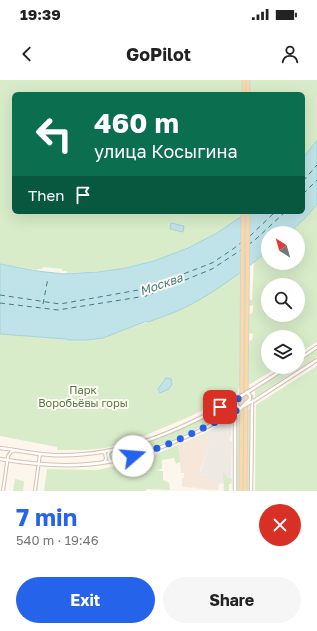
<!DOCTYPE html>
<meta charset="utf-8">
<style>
:root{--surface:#fff;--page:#f6f6f6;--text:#222;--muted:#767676;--accent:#2563eb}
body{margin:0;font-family:"Golos Text",sans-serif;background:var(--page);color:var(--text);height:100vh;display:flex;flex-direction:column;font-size:15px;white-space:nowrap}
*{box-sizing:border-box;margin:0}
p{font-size:13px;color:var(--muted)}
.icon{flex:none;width:22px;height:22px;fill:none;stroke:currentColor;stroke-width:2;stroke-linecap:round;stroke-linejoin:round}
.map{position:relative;height:411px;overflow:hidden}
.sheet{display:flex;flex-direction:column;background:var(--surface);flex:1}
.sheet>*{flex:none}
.guide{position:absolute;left:12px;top:12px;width:293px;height:122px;border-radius:6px;box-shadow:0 4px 16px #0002;background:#0b6e4f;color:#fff;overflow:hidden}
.needle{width:26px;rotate:323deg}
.controls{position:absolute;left:261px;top:146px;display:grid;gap:8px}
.controls a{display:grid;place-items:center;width:44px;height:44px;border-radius:50%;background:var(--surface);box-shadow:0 4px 16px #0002;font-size:20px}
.pin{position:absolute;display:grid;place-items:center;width:34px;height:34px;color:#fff;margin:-17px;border-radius:8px;box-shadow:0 2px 6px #0006}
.me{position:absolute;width:44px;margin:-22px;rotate:72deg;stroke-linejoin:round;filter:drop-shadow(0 0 3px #0008)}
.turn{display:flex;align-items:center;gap:14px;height:84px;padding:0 16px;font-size:18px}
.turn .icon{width:52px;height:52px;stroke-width:2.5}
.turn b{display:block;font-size:28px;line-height:34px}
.then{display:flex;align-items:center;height:38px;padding:0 16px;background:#0003;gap:8px;font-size:15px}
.round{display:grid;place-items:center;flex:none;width:42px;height:42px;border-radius:21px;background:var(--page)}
.headline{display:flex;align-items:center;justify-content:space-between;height:68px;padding:0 16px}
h1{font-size:24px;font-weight:700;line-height:30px;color:var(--accent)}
.button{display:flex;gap:8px;margin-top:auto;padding:8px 16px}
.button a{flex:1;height:46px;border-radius:24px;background:var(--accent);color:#fff;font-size:16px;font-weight:700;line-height:46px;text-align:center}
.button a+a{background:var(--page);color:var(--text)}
.status{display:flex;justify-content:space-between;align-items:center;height:28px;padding:0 20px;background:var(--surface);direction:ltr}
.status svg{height:11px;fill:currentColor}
header{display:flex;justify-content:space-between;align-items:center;height:52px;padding:0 16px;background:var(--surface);font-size:18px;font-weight:700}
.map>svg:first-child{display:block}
.residential{fill:#f5e8da}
.industrial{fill:#efe9e4}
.green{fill:#d8ecc9;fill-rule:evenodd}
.water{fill:#bfe3e8;stroke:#a5d3da}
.pier{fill:#fdf6ec}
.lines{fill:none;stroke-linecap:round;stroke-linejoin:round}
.ferry{stroke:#437c86;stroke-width:1;stroke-dasharray:5 4;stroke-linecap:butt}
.tertiary-casing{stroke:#d1beb0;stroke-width:4}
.secondary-casing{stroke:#d6c0b0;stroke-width:4.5}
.primary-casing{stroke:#dad1cd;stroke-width:5}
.tertiary{stroke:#fff;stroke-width:2}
.secondary{stroke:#fff;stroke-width:2.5}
.primary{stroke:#fbd9a5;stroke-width:3}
.secondary-bridge-casing{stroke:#d6c0b0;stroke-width:4.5;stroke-linecap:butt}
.secondary-bridge{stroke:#fff;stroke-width:2.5}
.route{stroke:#2563eb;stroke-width:7;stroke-dasharray:0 12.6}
.labels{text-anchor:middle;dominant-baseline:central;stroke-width:4;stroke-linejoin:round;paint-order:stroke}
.park-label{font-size:11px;fill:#537a41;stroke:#fffaf3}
.water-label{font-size:12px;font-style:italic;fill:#437c86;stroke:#fffaf3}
</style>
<div class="status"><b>19:39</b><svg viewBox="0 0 49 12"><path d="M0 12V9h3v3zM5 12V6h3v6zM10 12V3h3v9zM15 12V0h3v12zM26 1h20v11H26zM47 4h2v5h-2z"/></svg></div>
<header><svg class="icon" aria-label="back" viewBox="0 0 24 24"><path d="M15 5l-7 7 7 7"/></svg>GoPilot<svg class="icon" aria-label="person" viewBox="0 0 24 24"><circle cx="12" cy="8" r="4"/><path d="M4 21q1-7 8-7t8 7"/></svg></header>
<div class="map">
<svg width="317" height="411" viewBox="0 0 317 411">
<rect width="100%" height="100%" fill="#fdf6ec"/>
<polygon class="residential" points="205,353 209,360 206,369 207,371 199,394 210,395 209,402 219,403 218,410 201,409 200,408 199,409 194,407 193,408 182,407 182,398 184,398 184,393 181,393 178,365"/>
<polygon class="industrial" points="229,340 232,342 231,356 229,359 232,362 231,404 209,403 209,395 199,394 199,391 201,391 207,371 206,369 209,360 205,353"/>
<g class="green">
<path d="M0,0H317V60L303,78V14H14V132H248C208,162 160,184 110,190C96,192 82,192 68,193L66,191H62V189L43,187L42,189H38L37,190L0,184Z"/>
<path d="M317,124V262L298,274V257H268V287H278L252,303L241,309L238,308V312L191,336L139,358L106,368L84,370H57V367L0,356V254L66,259L68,260H86L103,258L169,234L212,212L240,193L241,237L244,238L253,232V225L250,226H247L245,224V220L249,218L250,220H252L254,182L268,171V183H298V153H289L304,139ZM268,205H298V235H268ZM249,243V253L253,254L252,260L240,263L241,244Z"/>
<polygon points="317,269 317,277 255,317 255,309 289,287 298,287 298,281"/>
<polygon points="317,286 317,411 255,411 256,325"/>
<path d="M231,323H233V330C194,352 154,370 111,379H109L108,373C152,363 192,344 231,323Z"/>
<polygon points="251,328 250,411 247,411 248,330"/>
<polygon points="240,334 240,411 236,411 237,336"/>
<polygon points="178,365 180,382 176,384 174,378 162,380 162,389 155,390 163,391 163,400 169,403 170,410 148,409 145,410 146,411 44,411 47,389 97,390 139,381"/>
<polygon points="223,392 228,398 232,399 231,404 229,404 229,411 224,411"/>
<polygon points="15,399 24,401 23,411 13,411"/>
</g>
<g class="water">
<path d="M317,60V124L304,139L289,153H268V171C243,191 217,211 188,226C175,233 161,237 148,242L147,241L103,258L86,260H68L66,259L0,254V184L37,191L64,194L98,192L126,188L154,181L188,168L217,153L248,132H303V78Z"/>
<polygon points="171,143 184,146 183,152 170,149"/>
<polygon points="166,298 168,298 171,299 172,304 169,309 160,313 158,309"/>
</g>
<polygon class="pier" points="245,132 250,132 250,188 241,195 241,135"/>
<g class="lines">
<g class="ferry">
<polyline points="303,101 317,85"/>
<polyline points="303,114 317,100"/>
<polyline points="250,156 275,132"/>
<polyline points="248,165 256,159 285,132"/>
<polyline points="0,215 60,224 144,209 212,183 233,169 247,158"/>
<polyline points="0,223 58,230 146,216 212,189 241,170"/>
<polyline points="43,224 48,198"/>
</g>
<g class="tertiary-casing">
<g id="tertiary">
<polyline points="110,371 108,374 109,379 111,381"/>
<polyline points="103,372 105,373 106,379 104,382"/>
<polyline points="3,411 8,376 11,372 15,370"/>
<polyline points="35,411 40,374"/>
</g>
</g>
<g class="secondary-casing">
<g id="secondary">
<polyline points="298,280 317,267"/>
<polyline points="251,310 287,287"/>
<polyline points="251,317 252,326 251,411"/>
<polyline points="252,322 317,280"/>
<path d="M0,368C17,370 34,374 52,375C120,378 179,351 236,319"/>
<path d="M0,379C35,385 71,388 107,382C149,376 200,352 237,331"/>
<polyline points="235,411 235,326 237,322"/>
</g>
</g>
<g class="primary-casing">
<g id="primary">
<polyline points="248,0 248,14"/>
<polyline points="244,14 244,0"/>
<polyline points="241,411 243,132"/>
<polyline points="245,411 248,132"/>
</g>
</g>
<use href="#tertiary" class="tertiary"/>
<use href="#secondary" class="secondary"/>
<use href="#primary" class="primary"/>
<g class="secondary-bridge-casing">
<g id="secondary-bridge">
<polyline points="236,319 251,310"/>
<polyline points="237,325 240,329"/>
<polyline points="244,326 251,322"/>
<polyline points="240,329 250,319 250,316 247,312"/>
</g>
</g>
<use href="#secondary-bridge" class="secondary-bridge"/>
</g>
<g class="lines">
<path class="route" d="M133,376C166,367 197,351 228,336L236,332V322L240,316L220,327"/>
</g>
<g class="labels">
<g class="park-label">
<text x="83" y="309">Парк<tspan x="83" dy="13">Воробьёвы горы</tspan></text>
</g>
<g class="water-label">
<text transform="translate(161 204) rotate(-19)">Москва</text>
</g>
</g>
</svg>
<div class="controls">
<a><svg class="needle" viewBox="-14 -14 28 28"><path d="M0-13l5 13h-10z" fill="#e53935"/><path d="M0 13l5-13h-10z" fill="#767676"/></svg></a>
<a><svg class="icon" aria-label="search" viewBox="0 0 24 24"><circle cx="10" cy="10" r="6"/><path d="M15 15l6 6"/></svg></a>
<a><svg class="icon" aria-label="layers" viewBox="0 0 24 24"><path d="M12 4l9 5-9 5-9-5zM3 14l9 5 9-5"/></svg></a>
</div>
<div class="pin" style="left:220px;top:327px;background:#d93025"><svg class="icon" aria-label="arrive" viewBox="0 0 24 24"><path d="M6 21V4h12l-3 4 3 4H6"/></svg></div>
<svg class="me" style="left:133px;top:376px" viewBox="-20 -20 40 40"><circle r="19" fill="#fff"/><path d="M0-13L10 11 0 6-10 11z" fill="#2563eb"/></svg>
<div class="guide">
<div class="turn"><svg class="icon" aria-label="left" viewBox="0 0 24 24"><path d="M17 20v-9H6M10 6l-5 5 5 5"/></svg><div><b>460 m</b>улица Косыгина</div></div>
<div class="then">Then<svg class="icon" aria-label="arrive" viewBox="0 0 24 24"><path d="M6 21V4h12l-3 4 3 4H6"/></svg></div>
</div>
</div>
<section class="sheet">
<div class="headline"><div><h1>7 min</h1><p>540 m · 19:46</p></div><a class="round" style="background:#d93025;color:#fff"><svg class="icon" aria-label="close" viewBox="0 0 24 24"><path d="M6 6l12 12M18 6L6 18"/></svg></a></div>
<div class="button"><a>Exit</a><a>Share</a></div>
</section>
